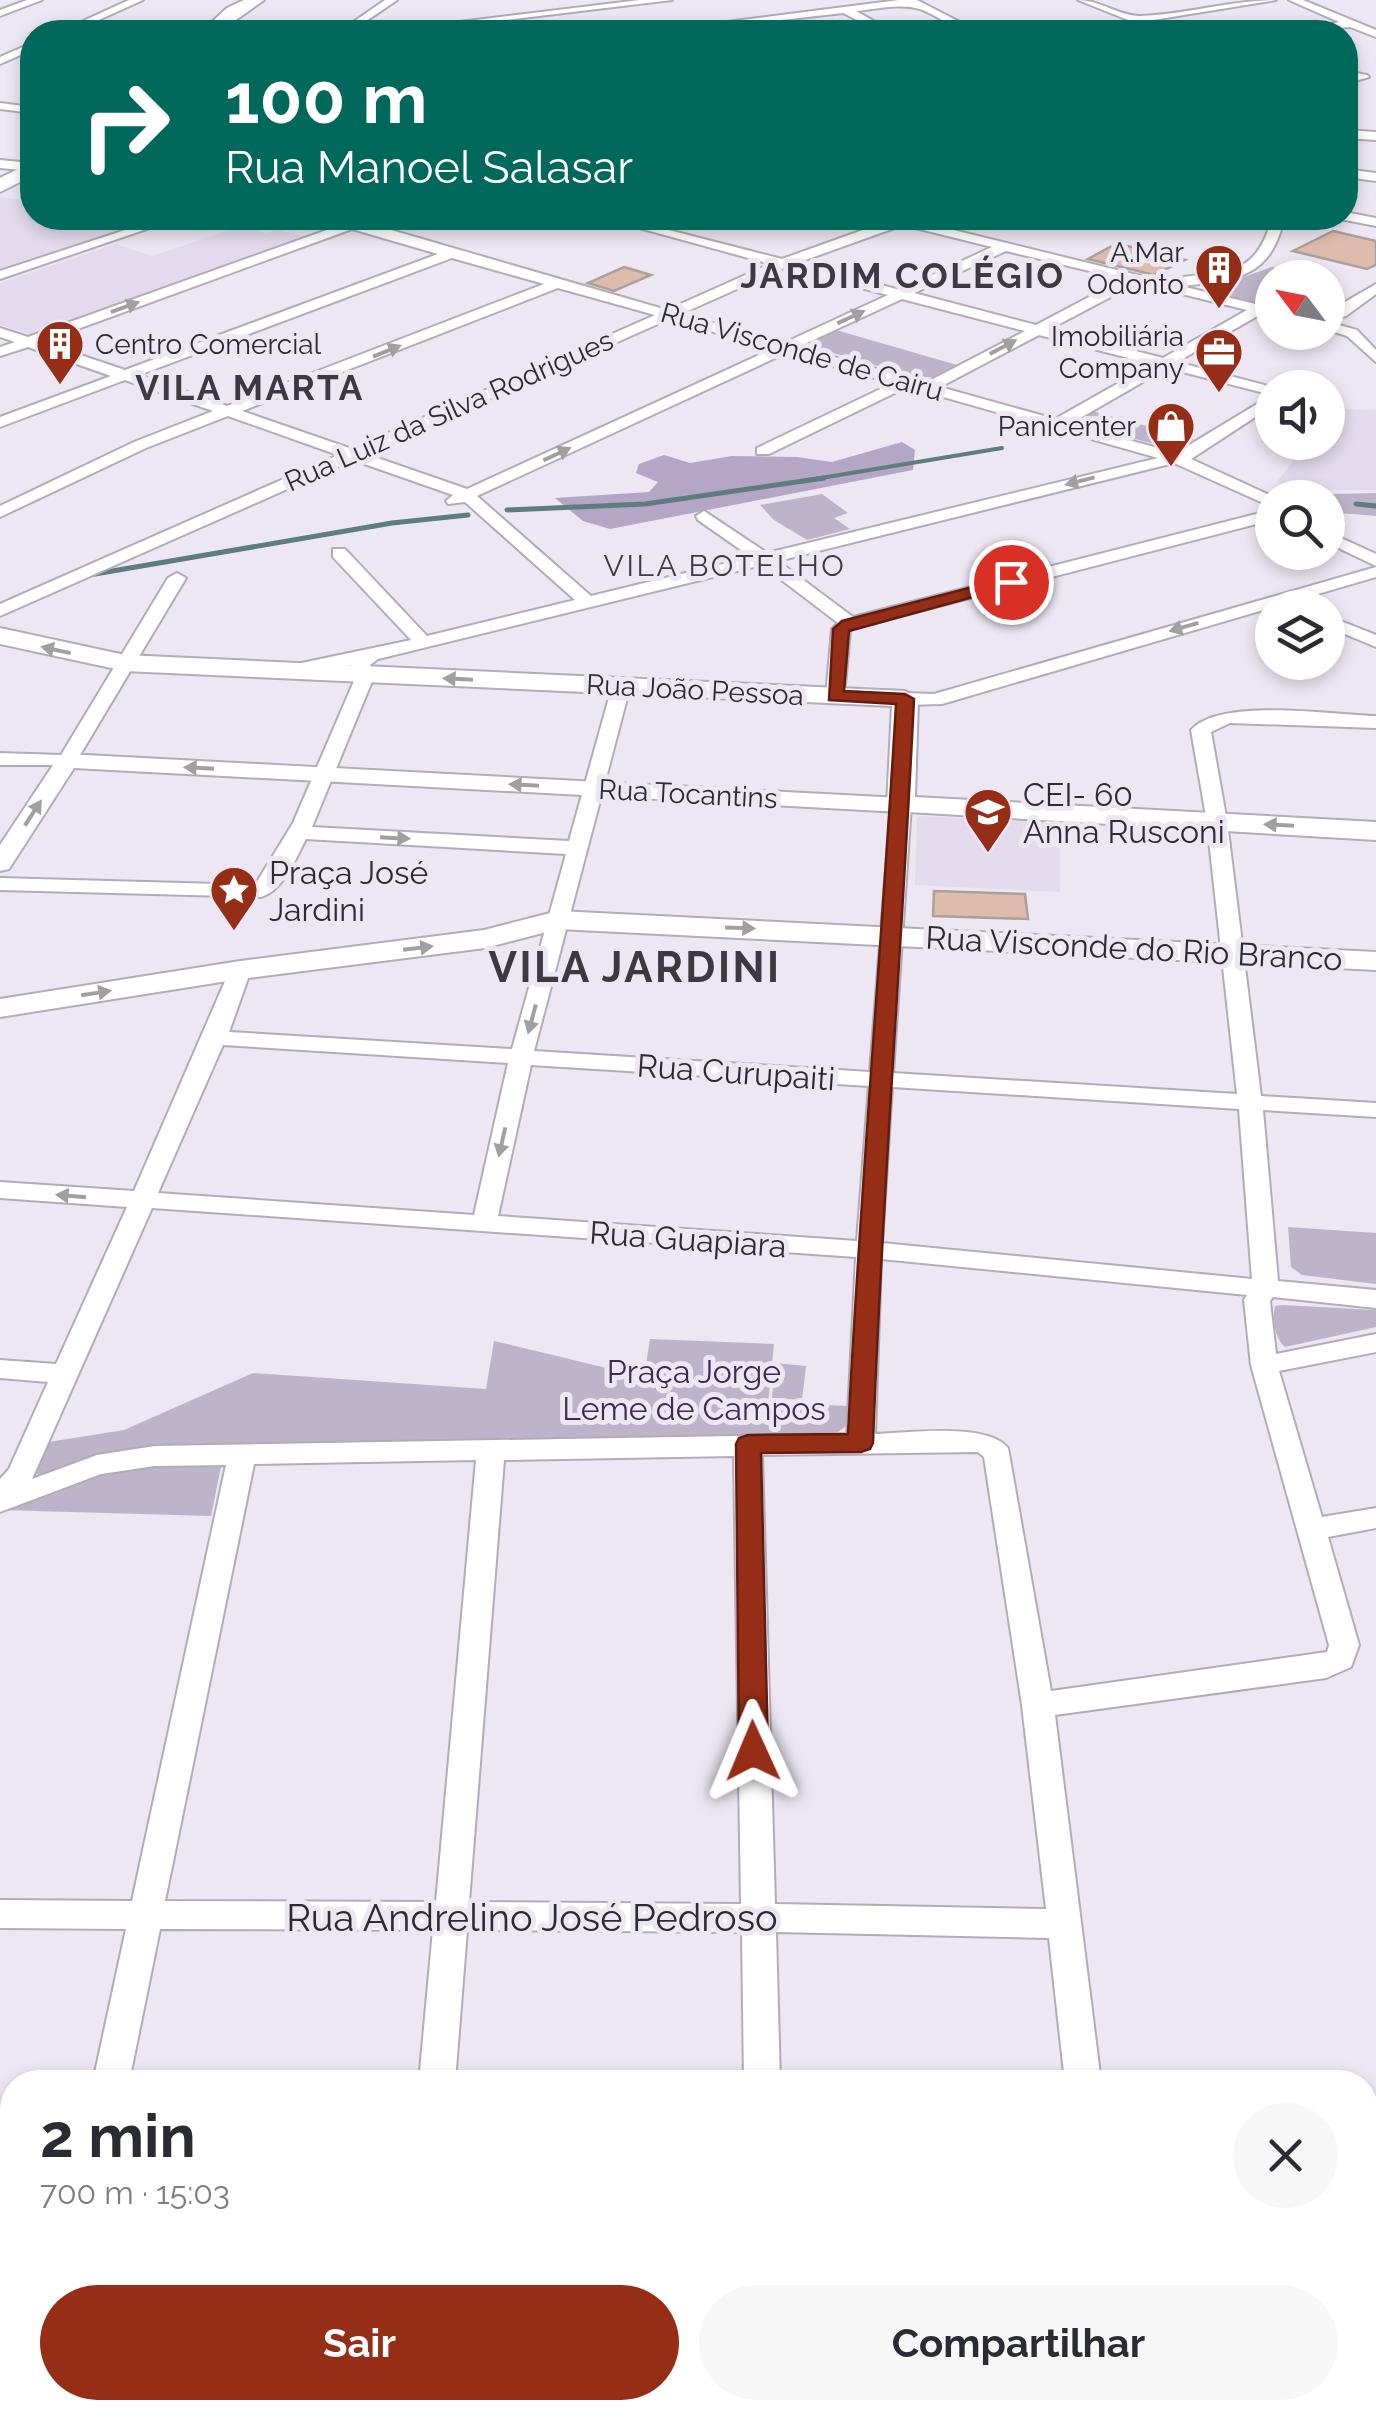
<!DOCTYPE html>
<html lang="pt">
<meta charset="utf-8">
<style>
:root{--surface:#fff;--page:#f7f7f7;--text:#2b2b33;--muted:#7c7c81;--accent:#962d16}
body{margin:0;font-family:Raleway,sans-serif;background:var(--page);color:var(--text);height:100vh;display:flex;flex-direction:column;font-size:38px;white-space:nowrap}
*{box-sizing:border-box;margin:0}
p{font-size:32px;color:var(--muted)}
.icon{flex:none;width:55px;height:55px;fill:none;stroke:currentColor;stroke-width:2;stroke-linecap:round;stroke-linejoin:round}
.map{position:relative;flex:1;overflow:hidden}
.panel{position:absolute;left:0px;top:2070px;width:1378px;height:350px;display:flex;flex-direction:column;background:var(--surface);border-radius:40px 40px 0 0;box-shadow:0 5px 15px #0003}
.panel>*{flex:none}
.banner{position:absolute;left:20px;top:20px;width:1338px;height:210px;border-radius:40px;box-shadow:0 5px 15px #0003;background:#00695c;color:#fff;overflow:hidden}
.needle{width:65px;rotate:302deg}
.buttons{position:absolute;left:1255px;top:260px;display:grid;gap:20px}
.buttons a{display:grid;place-items:center;width:90px;height:90px;border-radius:50%;background:var(--surface);box-shadow:0 5px 15px #0003;font-size:50px}
.pin{position:absolute;display:grid;place-items:center;width:85px;height:85px;color:#fff;margin:-42px;border:5px solid #fff;border-radius:50%;box-shadow:0 2px 10px #0007}
.me{position:absolute;width:110px;margin:-55px;rotate:359deg;stroke-linejoin:round;filter:drop-shadow(0 0 8px #0008)}
.turn{display:flex;align-items:center;gap:35px;height:210px;padding:0 40px;font-size:45px}
.turn .icon{width:130px;height:130px;stroke-width:2.5}
.turn b{display:block;font-size:70px;line-height:85px}
.round{display:grid;place-items:center;flex:none;width:105px;height:105px;border-radius:52px;background:var(--page)}
.head{display:flex;align-items:center;justify-content:space-between;height:170px;padding:0 40px}
h1{font-size:60px;font-weight:700;line-height:75px}
.primary-button{display:flex;gap:20px;margin-top:auto;padding:20px 40px}
.primary-button a{flex:1;height:115px;border-radius:60px;background:var(--accent);color:#fff;font-size:40px;font-weight:700;line-height:115px;text-align:center}
.primary-button a+a{background:var(--page);color:var(--text)}
.map>svg:first-child{display:block}
.built{fill:#e3dbed}
.green{fill:#beb4c9}
.forest{fill:#b4a6c4}
.lines{fill:none;stroke-linecap:round;stroke-linejoin:round}
.stream-far2{stroke:#5f7c80;stroke-width:4}
.stream-far1{stroke:#5f7c80;stroke-width:5}
.stream{stroke:#5f7c80;stroke-width:11}
.building{fill:#ddbcab;stroke:#aba09b;stroke-width:2.5}
.minor-casing{stroke:#b1acb6;stroke-width:4}
.tertiary-casing{stroke:#b1acb6;stroke-width:4}
.secondary-casing{stroke:#b1acb6;stroke-width:4}
.primary-casing{stroke:#b1acb6;stroke-width:4}
.minor{fill:#fff;fill-rule:evenodd}
.tertiary{fill:#fff;fill-rule:evenodd}
.secondary{fill:#fff;fill-rule:evenodd}
.primary{fill:#fff;fill-rule:evenodd}
.oneway{fill:#a0a0a1}
.route{fill:#962d16;stroke:#621d0e;stroke-width:2.5}
.labels{text-anchor:middle;dominant-baseline:central;stroke-width:10;stroke-linejoin:round;paint-order:stroke}
.far-poi-label{font-size:28px;fill:#2d2b2f;stroke:#ece7f2;text-anchor:end}
.far-street-label{font-size:28px;fill:#2d2b2f;stroke:#ece7f2}
.far-neighbourhood-label{font-size:30px;letter-spacing:2.5px;fill:#3c3941;stroke:#ece7f2}
.poi-label{font-size:32px;fill:#2d2b2f;stroke:#ece7f2;text-anchor:start}
.street-label{font-size:32px;fill:#2d2b2f;stroke:#ece7f2}
.park-label{font-size:32px;fill:#3e2953;stroke:#ece7f2}
.far-district-label{font-size:35px;font-weight:bold;letter-spacing:2.5px;fill:#3c3941;stroke:#ece7f2}
.near-street-label{font-size:38px;fill:#2d2b2f;stroke:#ece7f2}
.district-label{font-size:42px;font-weight:bold;letter-spacing:2.5px;fill:#3c3941;stroke:#ece7f2}
</style>
<div class="map">
<svg width="1376" height="2420" viewBox="0 0 1376 2420">
<rect width="100%" height="100%" fill="#ece7f2"/>
<g class="built">
<polygon points="0,197 32,201 32,218 166,218 0,272"/>
<polygon points="241,226 266,233 278,229 306,237 33,335 0,325 0,283 116,244 152,256"/>
<polygon points="1331,409 1376,410 1376,490 1316,490 1277,482 1306,443 1328,442"/>
<polygon points="920,816 1060,823 1060,892 915,885 917,818"/>
</g>
<g class="green">
<polygon points="1272,267 1316,277 1272,278 1272,309 1215,293 1212,288"/>
<polygon points="836,330 957,365 934,377 919,378 806,345"/>
<polygon points="1092,411 1194,439 1177,450 1078,424"/>
<polygon points="1376,493 1376,516 1328,512 1328,498 1290,495"/>
<polygon points="822,494 848,513 834,518 850,529 807,540 774,520 760,505"/>
<polygon points="1288,1227 1376,1233 1376,1284 1302,1275 1291,1267"/>
<path d="M1282,1305L1376,1310V1327L1285,1347C1275,1339 1272,1318 1275,1306Z"/>
<path d="M650,1339L774,1344L768,1403L852,1406C852,1422 847,1427 834,1434L256,1448L47,1475L35,1474L33,1466L49,1442L124,1430L253,1373L486,1389L494,1341L644,1377Z"/>
<polygon points="775,1363 806,1366 802,1400 772,1398"/>
<polygon points="222,1462 211,1516 0,1510 108,1467"/>
<polygon points="12,2309 12,2408 762,2408 763,2420 0,2420 0,2310"/>
<polygon points="796,2408 1114,2408 1115,2420 796,2420"/>
</g>
<polygon class="forest" points="902,442 915,450 913,470 610,529 583,521 555,498 649,492 658,482 636,473 639,464 664,455 690,463 732,456 797,457 832,462"/>
<g class="lines">
<polyline class="stream-far2" points="809,480 1002,448"/>
<g class="stream-far1">
<polyline points="1356,504 1376,506"/>
<polyline points="507,510 645,504 824,478"/>
<polyline points="89,575 392,523 468,515"/>
</g>
<g class="stream">
<polyline points="1365,2405 1376,2407"/>
<polyline points="13,2420 68,2408"/>
</g>
</g>
<g class="building">
<polygon points="1333,231 1376,241 1376,265 1367,269 1293,251"/>
<polygon points="1127,246 1185,260 1154,275 1088,259 1110,247"/>
<polygon points="624,267 651,275 614,291 588,283"/>
<polygon points="934,891 1025,894 1028,919 933,916"/>
</g>
<g class="lines">
<g class="minor-casing">
<g id="minor">
<polygon points="27,0 42,0 0,16 0,10"/>
<polygon points="129,0 143,0 72,32 59,32"/>
<polygon points="385,0 397,0 350,32 339,32"/>
<polygon points="640,0 672,0 406,32 377,32"/>
<path d="M899,0H917L979,32C957,33 941,17 920,9C900,3 877,9 856,11L893,32H881L843,13L675,32H647Z"/>
<path d="M1078,0C1100,0 1119,16 1140,16C1185,15 1230,0 1276,0L1147,21L1153,25L1148,28Z"/>
<polygon points="1289,0 1303,0 1376,30 1376,37 1350,27 1294,32 1339,22"/>
<polygon points="32,43 32,50 0,64 0,57"/>
<polygon points="1345,71 1367,75 1369,77 1345,84"/>
<polygon points="0,103 32,107 32,113 0,109"/>
<polygon points="1345,130 1376,132 1376,140 1345,138"/>
<polygon points="0,160 32,163 32,171 0,168"/>
<polygon points="1345,169 1376,173 1376,181 1345,177"/>
<polygon points="1345,212 1376,218 1376,226 1340,219 1345,218"/>
<polygon points="162,218 179,218 0,279 0,271"/>
<path d="M320,218L360,221L667,310L770,264L603,218H622L782,259L888,221L884,218H904L1170,283L1171,279C1226,269 1255,280 1272,218H1284C1271,278 1237,280 1181,286L1272,308V316L1261,314L1177,362L1276,388H1272V406L1191,459L1276,498H1272V507L1174,463L778,561L853,617L1272,510V520L854,628L850,631L844,696L835,702L826,696L832,629L838,623L762,565L378,659L370,665L375,674L312,827L569,841L612,687L614,683H628L630,687L534,1051L870,1072L891,805L901,799L911,805L893,1073L1237,1094L1207,822L1191,730C1220,697 1333,715 1376,716V728L1230,723L1211,732L1227,822L1261,1096L1376,1103V1117L1263,1110L1278,1281L1376,1290V1308L1273,1297L1270,1301L1276,1354L1376,1334V1352L1279,1371L1322,1517L1376,1508V1528L1328,1537L1359,1645L1351,1667L1326,1678L1055,1715L1101,2082H1065L1049,1938L776,1932L780,2082H744L742,1932L467,1930L455,2082H419L433,1930L160,1929L129,2082H93L126,1929L0,1928V1900L132,1901L226,1465L155,1466L101,1474L0,1512V1479L9,1469L48,1382L0,1378V1360L56,1364L127,1207L0,1198V1182L134,1191L232,965H248L251,970L229,1032L512,1049L566,854L306,839C296,858 283,891 261,897L0,890V878L255,885L293,823L357,674L352,665L292,677L283,671L292,665L411,640L333,557V549H345L427,636L575,600L465,502L448,504L446,501L453,495L353,460L0,616V604L338,455L228,416L146,448L0,517V506L134,442L213,411L125,380L0,427V417L111,376L28,347L0,356V347L15,342L0,337V328L28,337L338,226ZM903,225L992,247L900,290L797,263ZM352,229L438,254L125,370L42,342ZM1006,251L1123,279L1036,325L914,293ZM452,258L544,284L227,406L139,375ZM784,268L888,295L784,343L681,314ZM1137,283L1247,310L1163,358L1050,329ZM558,288L655,315L352,449L242,411ZM902,299L1025,331L931,380H916L798,347ZM669,319L772,349L467,489L366,454ZM1039,335L1152,364L1055,419L940,387ZM786,353L893,383L757,448V454H769L903,389H915L1158,458L767,553L704,511L696,516L698,520L751,557L591,596L477,496ZM1167,368L1272,395L1176,453L1070,424ZM223,1045L508,1063L474,1215L158,1193ZM531,1065L869,1086L857,1241L498,1216ZM892,1087L1239,1109L1252,1279L882,1243ZM152,1208L856,1257L847,1434L155,1446L97,1455L32,1479ZM881,1259L1247,1295L1244,1300L1251,1365L1329,1645L1327,1652L1051,1691L1008,1448C987,1422 908,1433 875,1434ZM978,1452L984,1457L1022,1705L1046,1909L775,1904L762,1455ZM734,1456L741,1904L469,1902L504,1460ZM476,1460L436,1902L165,1901L254,1464Z"/>
<polygon points="1376,284 1376,294 1346,316 1328,320 1328,312"/>
<polygon points="1328,322 1357,330 1376,350 1376,362 1347,336 1328,330"/>
<polygon points="1328,532 1376,554 1376,566 1328,543"/>
<polygon points="1376,567 1376,577 942,704 905,705 896,699 905,693 934,694"/>
<polygon points="177,573 186,578 74,765 0,765 0,753 61,755 168,578"/>
<polygon points="1328,616 1376,635 1376,647 1328,627"/>
<polygon points="1365,2233 1376,2236 1376,2272 1365,2269"/>
<polygon points="753,2408 793,2408 794,2420 754,2420"/>
<polygon points="1110,2408 1150,2408 1151,2420 1111,2420"/>
</g>
</g>
<g class="tertiary-casing">
<polygon id="tertiary" points="67,754 901,798 913,805 901,812 74,768 9,869 0,871 0,845 59,756"/>
</g>
<g class="secondary-casing">
<g id="secondary">
<polygon points="0,628 125,655 905,691 918,699 915,797 1376,822 1376,840 891,811 887,805 892,706 125,671 0,644"/>
<polygon points="558,911 1376,952 1376,970 558,929 485,948 240,979 0,1017 0,999 240,961 484,930"/>
</g>
</g>
<g class="primary-casing">
<g id="primary">
<polygon points="244,0 264,0 219,32 201,32 227,8"/>
<polygon points="32,162 32,176 0,192 0,178"/>
</g>
</g>
<use href="#minor" class="minor"/>
<use href="#tertiary" class="tertiary"/>
<use href="#secondary" class="secondary"/>
<use href="#primary" class="primary"/>
</g>
<defs><path id="oneway-solid" d="M-6-.8H1V-3.2L6.5 0L1 3.2V.8H-6Z" transform="scale(2.5)"/></defs>
<g class="oneway">
<use href="#oneway-solid" transform="translate(125 307) rotate(-20)"/>
<use href="#oneway-solid" transform="translate(851 317) rotate(-25)"/>
<use href="#oneway-solid" transform="translate(1003 347) rotate(-28)"/>
<use href="#oneway-solid" transform="translate(387 351) rotate(-22)"/>
<use href="#oneway-solid" transform="translate(557 454) rotate(-25)"/>
<use href="#oneway-solid" transform="translate(1080 481) rotate(166)"/>
<use href="#oneway-solid" transform="translate(1184 627) rotate(164)"/>
<use href="#oneway-solid" transform="translate(56 650) rotate(-168)"/>
<use href="#oneway-solid" transform="translate(458 679) rotate(-177)"/>
<use href="#oneway-solid" transform="translate(199 768) rotate(-177)"/>
<use href="#oneway-solid" transform="translate(524 785) rotate(-177)"/>
<use href="#oneway-solid" transform="translate(33 813) rotate(-57)"/>
<use href="#oneway-solid" transform="translate(1279 825) rotate(-177)"/>
<use href="#oneway-solid" transform="translate(395 838) rotate(3)"/>
<use href="#oneway-solid" transform="translate(740 928) rotate(2)"/>
<use href="#oneway-solid" transform="translate(418 948) rotate(-7)"/>
<use href="#oneway-solid" transform="translate(96 993) rotate(-9)"/>
<use href="#oneway-solid" transform="translate(532 1019) rotate(105)"/>
<use href="#oneway-solid" transform="translate(502 1142) rotate(103)"/>
<use href="#oneway-solid" transform="translate(71 1196) rotate(-175)"/>
</g>
<path class="route" d="M1011,577L1019,582L1017,585L849,631L844,691L905,694L914,699C902,947 882,1195 873,1443L870,1449L861,1452L761,1453L768,1751L763,1759L753,1763L743,1759L739,1751L736,1444L739,1438L748,1435L848,1434C860,1190 882,947 896,704L829,700L833,629L842,621Z"/>
<defs>
<g id="building-pin" transform="scale(2.5)"><path d="M0 17L-7.5 6A9.5 9.5 0 1 1 7.5 6Z" fill="#962d16" stroke="#ece7f2"/><path d="M-4-6H4V6H1V3H-1V6H-4ZM-2.5-4.3h1.7v1.8h-1.7ZM.8-4.3h1.7v1.8H.8ZM-2.5-1h1.7V.8h-1.7ZM.8-1h1.7V.8H.8Z" fill="#fff"/></g>
<g id="office-pin" transform="scale(2.5)"><path d="M0 17L-7.5 6A9.5 9.5 0 1 1 7.5 6Z" fill="#962d16" stroke="#ece7f2"/><path d="M-6-3h4V-5.5h4V-3h4V5H-6ZM-1-4.5V-3h2v-1.5ZM-6 0V1H6V0Z" fill="#fff"/></g>
<g id="shop-pin" transform="scale(2.5)"><path d="M0 17L-7.5 6A9.5 9.5 0 1 1 7.5 6Z" fill="#962d16" stroke="#ece7f2"/><path d="M-5-2.5h2.3a2.7 3.5 0 0 1 5.4 0H5L5.5 6h-11ZM-1.5-2.5h3a1.5 2.3 0 0 0-3 0Z" fill="#fff"/></g>
<g id="school-pin" transform="scale(2.5)"><path d="M0 17L-7.5 6A9.5 9.5 0 1 1 7.5 6Z" fill="#962d16" stroke="#ece7f2"/><path d="M0-5L7-2L0 1L-7-2ZM-4 1L0 2.5L4 1V4Q0 6-4 4Z" fill="#fff"/></g>
<g id="sight-pin" transform="scale(2.5)"><path d="M0 17L-7.5 6A9.5 9.5 0 1 1 7.5 6Z" fill="#962d16" stroke="#ece7f2"/><path d="M0-6L1.8-2.2L6-1.7L2.9 1.2L3.7 5.4L0 3.3L-3.7 5.4L-2.9 1.2L-6-1.7L-1.8-2.2Z" fill="#fff"/></g>
</defs>
<g fill-rule="evenodd">
<use href="#building-pin" x="1219" y="268"/>
<use href="#building-pin" x="60" y="344"/>
<use href="#office-pin" x="1219" y="352"/>
<use href="#shop-pin" x="1171" y="426"/>
<use href="#school-pin" x="988" y="812"/>
<use href="#sight-pin" x="234" y="890"/>
</g>
<g class="labels">
<g class="far-poi-label">
<text x="1184" y="252">A.Mar<tspan x="1184" dy="32">Odonto</tspan></text>
<text x="1184" y="336">Imobiliária<tspan x="1184" dy="32">Company</tspan></text>
<text x="95" y="344" text-anchor="start">Centro Comercial</text>
<text x="1136" y="426">Panicenter</text>
</g>
<g class="far-street-label">
<text transform="translate(802 352) rotate(16)">Rua Visconde de Cairu</text>
<text transform="translate(449 411) rotate(-24)">Rua Luiz da Silva Rodrigues</text>
<text transform="translate(695 690) rotate(3)">Rua João Pessoa</text>
<text transform="translate(688 794) rotate(3)">Rua Tocantins</text>
</g>
<g class="far-neighbourhood-label">
<text x="725" y="565">VILA BOTELHO</text>
</g>
<g class="poi-label">
<text x="1023" y="794">CEI- 60<tspan x="1023" dy="37">Anna Rusconi</tspan></text>
<text x="269" y="872">Praça José<tspan x="269" dy="37">Jardini</tspan></text>
</g>
<g class="street-label">
<text transform="translate(1134 948) rotate(3)">Rua Visconde do Rio Branco</text>
<text transform="translate(736 1072) rotate(4)">Rua Curupaiti</text>
<text transform="translate(688 1239) rotate(4)">Rua Guapiara</text>
</g>
<g class="park-label">
<text x="694" y="1371">Praça Jorge<tspan x="694" dy="37">Leme de Campos</tspan></text>
</g>
<g class="far-district-label">
<text x="903" y="275">JARDIM COLÉGIO</text>
<text x="250" y="387">VILA MARTA</text>
</g>
<g class="near-street-label">
<text x="532" y="1917">Rua Andrelino José Pedroso</text>
</g>
<g class="district-label">
<text x="635" y="967">VILA JARDINI</text>
</g>
</g>
</svg>
<div class="buttons">
<a><svg class="needle" viewBox="-14 -14 28 28"><path d="M0-13l5 13h-10z" fill="#e53935"/><path d="M0 13l5-13h-10z" fill="#7c7c81"/></svg></a>
<a><svg class="icon" aria-label="sound" viewBox="0 0 24 24"><path d="M4 9h4l5-4v14l-5-4H4zM17 9q2 3 0 6"/></svg></a>
<a><svg class="icon" aria-label="search" viewBox="0 0 24 24"><circle cx="10" cy="10" r="6"/><path d="M15 15l6 6"/></svg></a>
<a><svg class="icon" aria-label="layers" viewBox="0 0 24 24"><path d="M12 4l9 5-9 5-9-5zM3 14l9 5 9-5"/></svg></a>
</div>
<div class="pin" style="left:1011px;top:582px;background:#d93025"><svg class="icon" aria-label="arrive" viewBox="0 0 24 24"><path d="M6 21V4h12l-3 4 3 4H6"/></svg></div>
<svg class="me" style="left:753px;top:1751px" viewBox="-20 -20 40 40"><path d="M0-17L14 15 0 8-14 15z" fill="#962d16" stroke="#fff" stroke-width="4"/></svg>
<div class="banner">
<div class="turn"><svg class="icon" aria-label="right" viewBox="0 0 24 24"><path d="M7 20v-9h11M14 6l5 5-5 5"/></svg><div><b>100 m</b>Rua Manoel Salasar</div></div>
</div>
<section class="panel">
<div class="head"><div><h1>2 min</h1><p>700 m · 15:03</p></div><a class="round"><svg class="icon" aria-label="close" viewBox="0 0 24 24"><path d="M6 6l12 12M18 6L6 18"/></svg></a></div>
<div class="primary-button"><a>Sair</a><a>Compartilhar</a></div>
</section>
</div>
